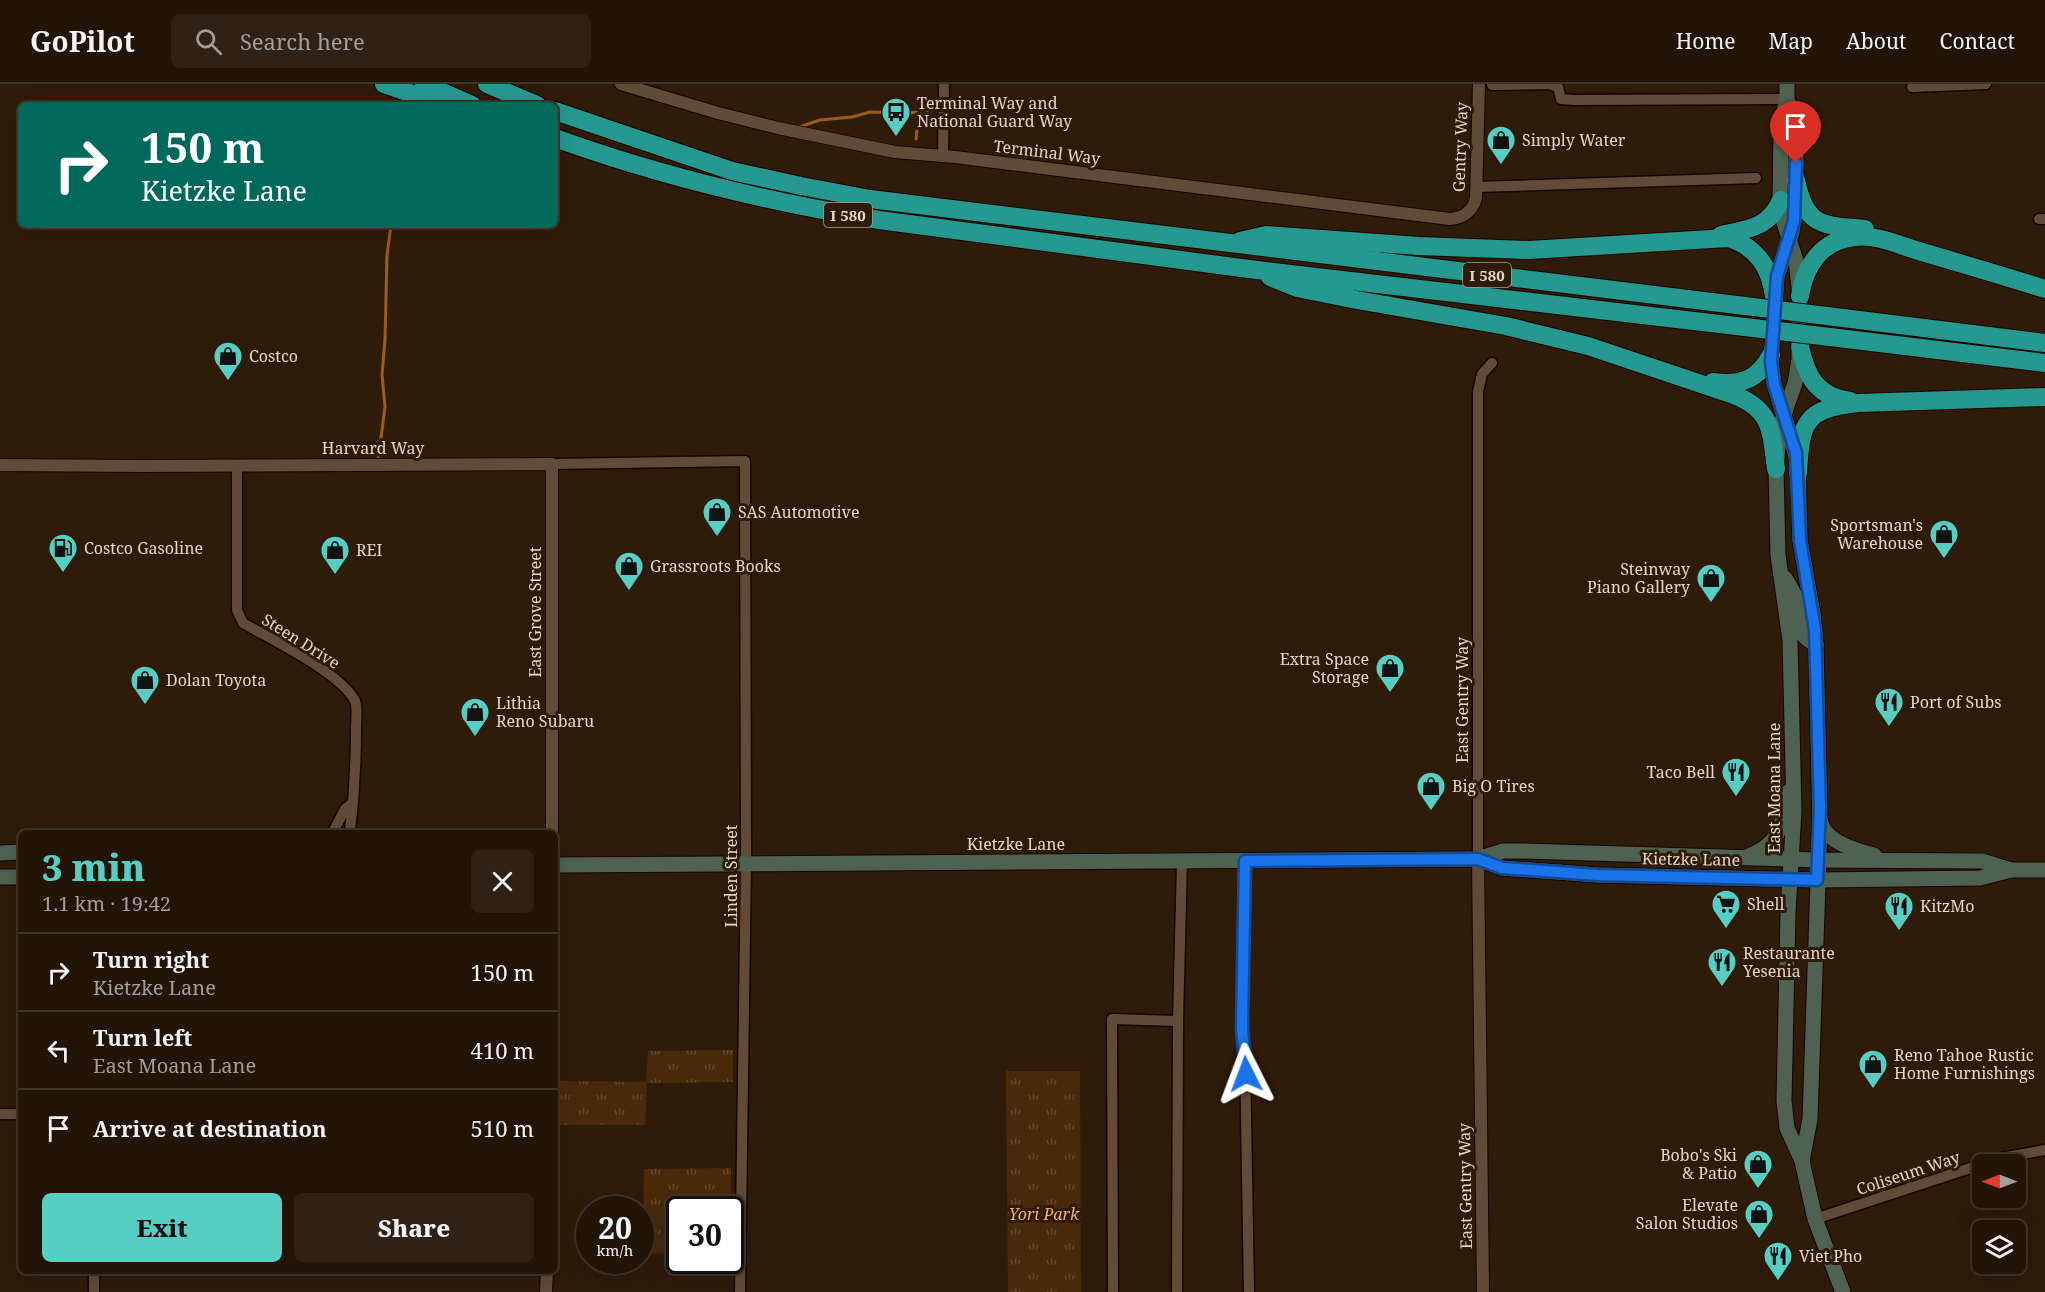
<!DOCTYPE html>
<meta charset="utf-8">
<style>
:root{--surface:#231408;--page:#2f2116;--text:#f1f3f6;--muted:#a39e9c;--line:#403329;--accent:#56cec3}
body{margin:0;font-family:"Noto Serif",serif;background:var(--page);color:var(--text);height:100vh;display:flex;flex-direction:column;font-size:22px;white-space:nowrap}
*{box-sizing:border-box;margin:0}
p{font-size:20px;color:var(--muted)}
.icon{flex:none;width:33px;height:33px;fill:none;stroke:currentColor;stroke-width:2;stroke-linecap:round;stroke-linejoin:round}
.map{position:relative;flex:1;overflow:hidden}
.panel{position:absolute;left:18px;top:746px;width:540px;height:444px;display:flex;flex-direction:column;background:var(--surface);border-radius:9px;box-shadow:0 6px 24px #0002,0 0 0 2px var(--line)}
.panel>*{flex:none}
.banner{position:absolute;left:18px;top:18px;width:540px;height:126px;border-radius:9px;box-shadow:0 6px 24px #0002,0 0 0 2px var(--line);background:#00695c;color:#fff;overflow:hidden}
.needle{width:39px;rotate:270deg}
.tools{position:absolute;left:1972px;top:1070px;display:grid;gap:12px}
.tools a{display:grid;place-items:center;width:54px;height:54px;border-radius:9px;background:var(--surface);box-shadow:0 6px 24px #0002,0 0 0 2px var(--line);font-size:30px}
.speed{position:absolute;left:576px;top:1112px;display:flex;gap:12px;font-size:30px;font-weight:700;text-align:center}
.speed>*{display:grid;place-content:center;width:78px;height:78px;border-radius:50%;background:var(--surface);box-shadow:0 6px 24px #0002,0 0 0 2px var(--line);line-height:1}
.speed small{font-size:15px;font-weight:400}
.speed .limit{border:3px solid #111;border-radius:9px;background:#fff;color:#111}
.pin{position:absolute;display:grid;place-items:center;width:51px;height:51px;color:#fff;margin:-62px -26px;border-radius:50% 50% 50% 0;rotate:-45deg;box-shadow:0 0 6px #0007}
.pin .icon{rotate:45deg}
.me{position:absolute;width:66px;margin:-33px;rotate:357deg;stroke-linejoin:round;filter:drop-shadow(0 0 4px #0008)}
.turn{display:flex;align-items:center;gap:21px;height:126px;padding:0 24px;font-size:27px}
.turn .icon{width:78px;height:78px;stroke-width:2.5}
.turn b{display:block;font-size:42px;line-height:51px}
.round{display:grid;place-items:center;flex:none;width:63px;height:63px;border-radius:9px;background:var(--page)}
.head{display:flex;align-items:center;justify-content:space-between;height:102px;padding:0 24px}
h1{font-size:36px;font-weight:800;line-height:45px;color:var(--accent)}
.cta{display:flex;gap:12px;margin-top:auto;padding:12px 24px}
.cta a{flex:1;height:69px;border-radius:9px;background:var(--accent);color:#111;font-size:24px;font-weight:800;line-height:69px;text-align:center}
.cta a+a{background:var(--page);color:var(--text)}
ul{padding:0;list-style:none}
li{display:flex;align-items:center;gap:18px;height:78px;padding:0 24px;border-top:2px solid var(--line)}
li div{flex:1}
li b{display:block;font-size:22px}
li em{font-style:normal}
header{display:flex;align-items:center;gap:36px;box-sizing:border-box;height:84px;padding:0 30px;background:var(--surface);border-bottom:2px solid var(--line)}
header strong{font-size:28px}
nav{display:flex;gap:33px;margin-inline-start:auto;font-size:21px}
.search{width:420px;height:54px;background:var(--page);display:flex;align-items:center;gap:15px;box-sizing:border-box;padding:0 21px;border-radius:9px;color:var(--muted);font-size:22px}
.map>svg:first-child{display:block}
.grass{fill:url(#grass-tufts)}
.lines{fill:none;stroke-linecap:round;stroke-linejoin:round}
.stream{stroke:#9c5c1a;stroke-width:3}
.minor-casing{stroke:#160500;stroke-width:13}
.tertiary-casing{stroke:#160500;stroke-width:14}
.secondary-casing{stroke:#160500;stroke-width:17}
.motorway-casing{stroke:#160500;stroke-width:20}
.minor{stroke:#614b38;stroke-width:10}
.tertiary{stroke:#614b38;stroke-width:12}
.secondary{stroke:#4f6252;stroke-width:15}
.motorway{stroke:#259990;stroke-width:18}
.motorway-bridge-casing{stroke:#160500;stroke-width:20;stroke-linecap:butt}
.motorway-bridge{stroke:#259990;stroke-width:18}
.route-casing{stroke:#114b97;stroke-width:15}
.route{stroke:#1a73e8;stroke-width:10}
.labels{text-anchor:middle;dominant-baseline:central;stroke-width:6;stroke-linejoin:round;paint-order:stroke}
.shield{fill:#2f1b0a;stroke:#ad9e91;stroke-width:1.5}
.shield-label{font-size:15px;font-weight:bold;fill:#e3d6cb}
.poi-label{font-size:16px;fill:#e3d6cb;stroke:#2f1b0a;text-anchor:start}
.street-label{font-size:16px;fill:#e3d6cb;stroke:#2f1b0a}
.park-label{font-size:16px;font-style:italic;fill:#f5ad70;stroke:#2f1b0a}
</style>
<header>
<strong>GoPilot</strong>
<div class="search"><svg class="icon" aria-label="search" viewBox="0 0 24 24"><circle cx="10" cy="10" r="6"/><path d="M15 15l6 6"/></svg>Search here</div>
<nav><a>Home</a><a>Map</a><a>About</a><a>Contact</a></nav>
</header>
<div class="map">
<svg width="2045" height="1208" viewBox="0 0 2045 1208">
<defs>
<pattern id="grass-tufts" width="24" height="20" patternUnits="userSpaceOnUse" patternTransform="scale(1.5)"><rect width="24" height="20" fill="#492a0b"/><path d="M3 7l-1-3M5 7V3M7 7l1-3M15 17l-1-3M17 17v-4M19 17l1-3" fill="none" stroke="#63482d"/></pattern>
</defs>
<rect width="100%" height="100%" fill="#2f1b0a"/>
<g class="grass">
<polygon points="733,966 733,998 647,999 645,1041 559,1041 560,997 646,998 648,967"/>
<polygon points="1006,987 1080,987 1081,1208 1008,1208"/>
<polygon points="731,1084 731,1156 730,1125 680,1125 679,1169 643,1170 644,1085"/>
</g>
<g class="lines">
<g class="stream">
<polyline points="799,43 820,36 852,33 870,28 910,29 938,25"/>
<polyline points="916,55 919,28"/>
<polyline points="378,377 385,323 382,291 385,256 387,171 391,141"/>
</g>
<g class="minor-casing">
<g id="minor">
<polyline points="1492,1 1549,0 1558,3 1561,15 1574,16 1787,15"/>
<polyline points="1912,3 1986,0"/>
<polyline points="943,72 944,0"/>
<polyline points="1476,103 1756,94"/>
<polyline points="2039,135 2045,135"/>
<polyline points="552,380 745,377 746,779 740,1208"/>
<path d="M237,381V526L243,539C272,556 340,588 355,617C358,624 356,636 356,644C356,679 354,714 350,748"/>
<polyline points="333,748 345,725 351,720"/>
<polyline points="1478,775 1478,308 1482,290 1492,279"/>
<polyline points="1245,777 1243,944 1245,972 1249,1208"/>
<polyline points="0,1030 21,1030"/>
<polyline points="1815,1135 2001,1074 2045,1066"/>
<polyline points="94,1208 94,1186"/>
<polyline points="1113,1208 1112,935 1178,937"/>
<polyline points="1177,1208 1178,937 1182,777"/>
</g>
</g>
<g class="tertiary-casing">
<g id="tertiary">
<path d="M621,0L718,29L778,44L895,68L955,73L1450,135C1463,134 1473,127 1476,114L1479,0"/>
<polyline points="0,381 141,382 552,380 552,748"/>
<polyline points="1478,775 1483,1208"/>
<polyline points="546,1208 547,1186"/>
</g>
</g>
<g class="secondary-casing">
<g id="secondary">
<polyline points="1787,0 1787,15 1781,39 1780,122 1781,129 1796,177 1800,212 1799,276 1795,299 1780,342 1776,385 1778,471 1790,556 1794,727 1788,828 1784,1017 1787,1044 1802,1077 1815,1135 1843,1208"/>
<polyline points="1787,15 1795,37 1796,50 1796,123 1792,148 1777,192 1771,278 1774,300 1792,357 1798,380 1800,456 1813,530 1816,560 1820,739 1810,1035 1802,1077"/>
<path d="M1785,494C1789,501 1794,507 1796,516C1800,536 1794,551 1816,560"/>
<path d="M1820,735C1821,739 1823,745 1826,748C1835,760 1860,768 1874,771"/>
<polyline points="0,769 21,768"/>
<path d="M1749,772C1783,758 1781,740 1788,708"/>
<polyline points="1478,775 1502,784 1598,791 1817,796 1980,794 2011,786 2045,786"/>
<polyline points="555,781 1478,775 1503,767 1521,767 1818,776 1982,777 2011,786"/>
<polyline points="0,793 21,793"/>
</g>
</g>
<g class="motorway-casing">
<g id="motorway">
<polyline points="384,0 427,15 452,21"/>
<polyline points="424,0 472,21"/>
<polyline points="487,0 537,21"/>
<polyline points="555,27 732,87 801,102 870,115 1745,222"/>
<path d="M555,54C660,92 769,118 879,136L1249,185L1745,243"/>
<path d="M1796,96C1806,144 1823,141 1865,145"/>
<path d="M1721,151C1748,145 1769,144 1781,116"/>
<path d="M1240,157L1266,151L1419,162L1529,166L1728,154C1757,163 1770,183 1774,212"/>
<path d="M1270,193L1297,204L1357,216L1506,242L1588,262L1734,311C1773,326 1771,348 1776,385"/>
<path d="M1800,212C1805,181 1822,156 1855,153C1876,150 1901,162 1922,168C1963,180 2004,192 2045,205"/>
<polyline points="1827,232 2045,259"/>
<polyline points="1830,253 2045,279"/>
<path d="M1800,262C1806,292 1817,313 1850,317"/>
<path d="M1713,298C1740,302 1758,296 1771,271"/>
<path d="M1798,389C1801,338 1804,325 1858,319L2045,313"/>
</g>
</g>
<use href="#minor" class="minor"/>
<use href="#tertiary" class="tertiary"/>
<use href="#secondary" class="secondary"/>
<use href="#motorway" class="motorway"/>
<g class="motorway-bridge-casing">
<g id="motorway-bridge">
<polyline points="1745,222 1827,232"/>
<polyline points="1745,243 1830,253"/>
</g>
</g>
<use href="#motorway-bridge" class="motorway-bridge"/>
</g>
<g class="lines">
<g class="route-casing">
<polyline id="route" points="1246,990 1242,944 1245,777 1478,775 1502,784 1598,791 1817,796 1820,724 1815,546 1800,456 1796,369 1774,300 1771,278 1777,192 1794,137 1796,79"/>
</g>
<use href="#route" class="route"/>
</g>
<defs>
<g id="bus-pin" transform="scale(1.5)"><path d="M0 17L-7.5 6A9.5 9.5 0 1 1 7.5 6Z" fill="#56cec3" stroke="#2f1b0a"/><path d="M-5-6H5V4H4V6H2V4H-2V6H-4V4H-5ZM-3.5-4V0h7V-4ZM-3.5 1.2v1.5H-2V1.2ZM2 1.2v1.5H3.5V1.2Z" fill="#111"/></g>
<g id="shop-pin" transform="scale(1.5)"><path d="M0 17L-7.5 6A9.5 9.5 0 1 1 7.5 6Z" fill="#56cec3" stroke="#2f1b0a"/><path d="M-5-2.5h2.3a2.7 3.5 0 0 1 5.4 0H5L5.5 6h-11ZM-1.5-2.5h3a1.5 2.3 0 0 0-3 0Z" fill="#111"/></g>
<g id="fuel-pin" transform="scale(1.5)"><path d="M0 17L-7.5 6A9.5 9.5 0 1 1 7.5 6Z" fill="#56cec3" stroke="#2f1b0a"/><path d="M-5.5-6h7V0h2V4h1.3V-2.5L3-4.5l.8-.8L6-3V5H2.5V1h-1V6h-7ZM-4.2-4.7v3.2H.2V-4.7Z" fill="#111"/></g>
<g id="restaurant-pin" transform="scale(1.5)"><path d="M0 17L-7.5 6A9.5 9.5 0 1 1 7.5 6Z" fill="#56cec3" stroke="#2f1b0a"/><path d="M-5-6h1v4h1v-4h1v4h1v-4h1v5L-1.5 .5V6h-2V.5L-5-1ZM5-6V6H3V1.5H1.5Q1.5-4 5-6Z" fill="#111"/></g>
<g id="supermarket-pin" transform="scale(1.5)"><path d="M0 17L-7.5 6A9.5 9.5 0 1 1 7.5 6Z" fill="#56cec3" stroke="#2f1b0a"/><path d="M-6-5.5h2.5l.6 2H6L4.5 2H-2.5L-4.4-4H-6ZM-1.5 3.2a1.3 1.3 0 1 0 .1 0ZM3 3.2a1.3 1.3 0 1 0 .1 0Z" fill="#111"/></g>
</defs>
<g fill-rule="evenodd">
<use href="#bus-pin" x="896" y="28"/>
<use href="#shop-pin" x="1501" y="56"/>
<use href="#shop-pin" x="228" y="272"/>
<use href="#shop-pin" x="717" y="428"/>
<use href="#shop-pin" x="1944" y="450"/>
<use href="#fuel-pin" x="63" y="464"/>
<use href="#shop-pin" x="335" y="466"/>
<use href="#shop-pin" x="629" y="482"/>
<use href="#shop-pin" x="1711" y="494"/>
<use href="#shop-pin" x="1390" y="584"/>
<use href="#shop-pin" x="145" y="596"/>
<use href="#restaurant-pin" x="1889" y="618"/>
<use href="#shop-pin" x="475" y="628"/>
<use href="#restaurant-pin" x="1736" y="688"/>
<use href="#shop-pin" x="1431" y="702"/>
<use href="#supermarket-pin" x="1726" y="820"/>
<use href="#restaurant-pin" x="1899" y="822"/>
<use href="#restaurant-pin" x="1722" y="878"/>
<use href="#shop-pin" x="1873" y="980"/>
<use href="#shop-pin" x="1758" y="1080"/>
<use href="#shop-pin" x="1759" y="1130"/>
<use href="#restaurant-pin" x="1778" y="1172"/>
</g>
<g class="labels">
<g class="shield">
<rect x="824" y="119" width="48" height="24" rx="4.5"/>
<rect x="1463" y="179" width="48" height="24" rx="4.5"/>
</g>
<g class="shield-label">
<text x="848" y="131">I 580</text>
<text x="1487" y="191">I 580</text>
</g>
<g class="poi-label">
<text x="917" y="19">Terminal Way and<tspan x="917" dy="18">National Guard Way</tspan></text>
<text x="1522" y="56">Simply Water</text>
<text x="249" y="272">Costco</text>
<text x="738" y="428">SAS Automotive</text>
<text x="1923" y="441" text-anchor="end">Sportsman's<tspan x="1923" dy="18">Warehouse</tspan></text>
<text x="84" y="464">Costco Gasoline</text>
<text x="356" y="466">REI</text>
<text x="650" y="482">Grassroots Books</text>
<text x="1690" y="485" text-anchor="end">Steinway<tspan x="1690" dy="18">Piano Gallery</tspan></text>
<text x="1369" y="575" text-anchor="end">Extra Space<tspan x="1369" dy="18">Storage</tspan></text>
<text x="166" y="596">Dolan Toyota</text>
<text x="1910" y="618">Port of Subs</text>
<text x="496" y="619">Lithia<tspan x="496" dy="18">Reno Subaru</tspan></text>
<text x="1715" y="688" text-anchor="end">Taco Bell</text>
<text x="1452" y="702">Big O Tires</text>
<text x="1747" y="820">Shell</text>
<text x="1920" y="822">KitzMo</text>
<text x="1743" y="869">Restaurante<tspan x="1743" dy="18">Yesenia</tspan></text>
<text x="1894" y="971">Reno Tahoe Rustic<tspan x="1894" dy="18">Home Furnishings</tspan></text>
<text x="1737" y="1071" text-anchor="end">Bobo's Ski<tspan x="1737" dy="18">&amp; Patio</tspan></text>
<text x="1738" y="1121" text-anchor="end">Elevate<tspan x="1738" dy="18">Salon Studios</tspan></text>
<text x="1799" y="1172">Viet Pho</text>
</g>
<g class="street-label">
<text transform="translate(1460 63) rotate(-88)">Gentry Way</text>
<text transform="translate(1047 68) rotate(7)">Terminal Way</text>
<text x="373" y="364">Harvard Way</text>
<text transform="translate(535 528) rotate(-90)">East Grove Street</text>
<text transform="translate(301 557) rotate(32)">Steen Drive</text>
<text transform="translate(1462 616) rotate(-90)">East Gentry Way</text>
<text transform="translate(1774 704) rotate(-90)">East Moana Lane</text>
<text x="1016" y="760">Kietzke Lane</text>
<text transform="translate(1691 775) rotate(1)">Kietzke Lane</text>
<text transform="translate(731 792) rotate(-90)">Linden Street</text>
<text transform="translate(1908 1089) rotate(-18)">Coliseum Way</text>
<text transform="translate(1465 1102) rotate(-91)">East Gentry Way</text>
</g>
<g class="park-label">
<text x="1044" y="1130">Yori Park</text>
</g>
</g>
</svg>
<div class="tools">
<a><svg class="needle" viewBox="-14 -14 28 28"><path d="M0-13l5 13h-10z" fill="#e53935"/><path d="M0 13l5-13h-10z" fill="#a39e9c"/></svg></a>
<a><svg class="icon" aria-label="layers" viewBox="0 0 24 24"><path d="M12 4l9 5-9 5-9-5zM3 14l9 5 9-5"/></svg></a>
</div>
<div class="speed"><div>20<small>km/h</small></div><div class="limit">30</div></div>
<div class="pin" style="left:1796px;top:79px;background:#d93025"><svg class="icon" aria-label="arrive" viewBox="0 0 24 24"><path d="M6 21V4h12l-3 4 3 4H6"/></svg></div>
<svg class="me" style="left:1246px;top:990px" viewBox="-20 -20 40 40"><path d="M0-17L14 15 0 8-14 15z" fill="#1a73e8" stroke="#fff" stroke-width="4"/></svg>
<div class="banner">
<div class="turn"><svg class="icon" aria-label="right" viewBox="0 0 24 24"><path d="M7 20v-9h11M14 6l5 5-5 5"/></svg><div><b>150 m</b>Kietzke Lane</div></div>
</div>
<section class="panel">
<div class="head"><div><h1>3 min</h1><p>1.1 km · 19:42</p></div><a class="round"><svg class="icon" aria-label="close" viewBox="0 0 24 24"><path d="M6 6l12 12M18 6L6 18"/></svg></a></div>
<ul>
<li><svg class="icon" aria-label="right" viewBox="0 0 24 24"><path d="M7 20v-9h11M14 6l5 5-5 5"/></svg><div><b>Turn right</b><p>Kietzke Lane</p></div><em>150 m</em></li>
<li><svg class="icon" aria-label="left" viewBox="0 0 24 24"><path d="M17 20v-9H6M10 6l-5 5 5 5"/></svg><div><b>Turn left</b><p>East Moana Lane</p></div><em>410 m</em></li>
<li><svg class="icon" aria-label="arrive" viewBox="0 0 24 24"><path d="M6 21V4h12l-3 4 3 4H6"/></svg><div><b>Arrive at destination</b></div><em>510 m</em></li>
</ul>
<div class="cta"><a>Exit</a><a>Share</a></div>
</section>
</div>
